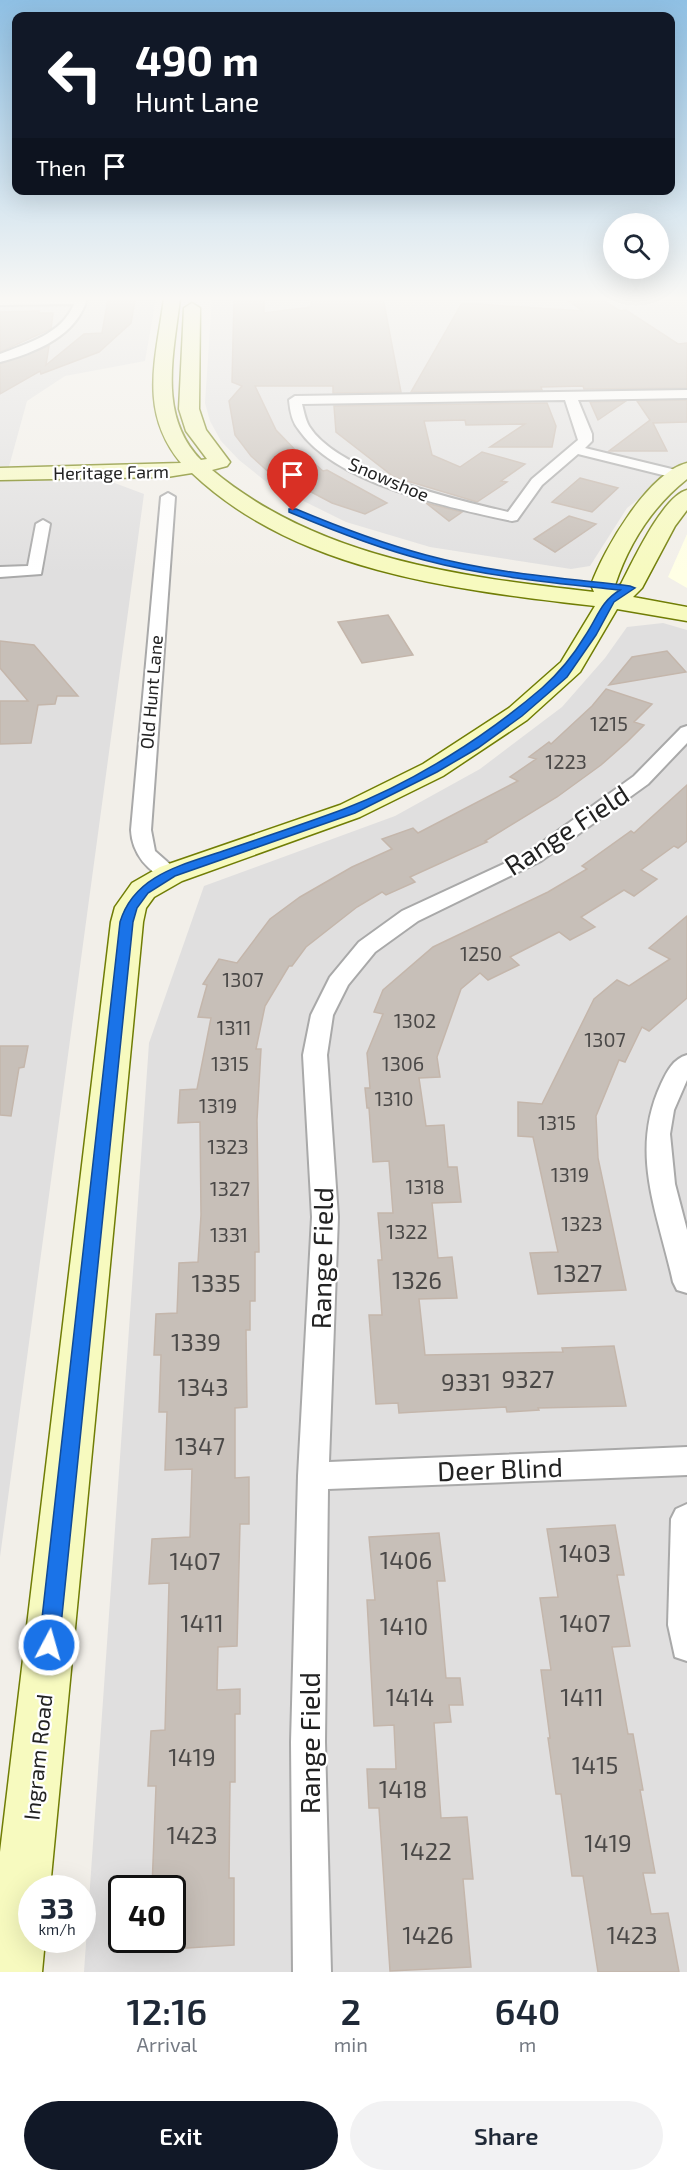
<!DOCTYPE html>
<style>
:root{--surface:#fff;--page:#f2f2f3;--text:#1f2937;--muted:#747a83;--accent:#111827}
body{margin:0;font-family:"Exo 2",sans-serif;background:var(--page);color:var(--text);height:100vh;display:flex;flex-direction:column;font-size:22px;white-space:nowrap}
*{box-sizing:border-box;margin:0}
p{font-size:20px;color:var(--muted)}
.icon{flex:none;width:33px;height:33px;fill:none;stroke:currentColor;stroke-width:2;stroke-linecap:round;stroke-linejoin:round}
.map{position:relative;height:1972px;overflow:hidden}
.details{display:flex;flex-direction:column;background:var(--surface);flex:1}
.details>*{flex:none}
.banner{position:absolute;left:12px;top:12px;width:663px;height:183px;border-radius:12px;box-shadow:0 6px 24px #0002;background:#111827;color:#fff;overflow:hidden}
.tools{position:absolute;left:603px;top:213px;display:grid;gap:12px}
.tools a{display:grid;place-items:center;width:66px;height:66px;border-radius:50%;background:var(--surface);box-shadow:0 6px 24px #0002;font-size:30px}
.speed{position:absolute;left:18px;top:1875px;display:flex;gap:12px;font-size:30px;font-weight:700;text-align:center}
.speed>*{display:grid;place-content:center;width:78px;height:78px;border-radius:50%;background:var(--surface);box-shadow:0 6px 24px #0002;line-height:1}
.speed small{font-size:15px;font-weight:400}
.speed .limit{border:3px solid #111;border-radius:9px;background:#fff;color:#111}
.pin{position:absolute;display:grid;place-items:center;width:51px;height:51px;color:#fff;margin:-62px -26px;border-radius:50% 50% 50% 0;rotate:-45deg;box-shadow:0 0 6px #0007}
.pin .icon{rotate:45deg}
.me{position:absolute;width:66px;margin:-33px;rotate:6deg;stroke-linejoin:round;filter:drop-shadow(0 0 4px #0008)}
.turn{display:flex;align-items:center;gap:21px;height:126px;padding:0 24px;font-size:27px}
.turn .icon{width:78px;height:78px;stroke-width:2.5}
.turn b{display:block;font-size:42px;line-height:51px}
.then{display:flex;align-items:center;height:57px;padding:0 24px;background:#0003;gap:12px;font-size:22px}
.eta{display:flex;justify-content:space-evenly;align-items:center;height:102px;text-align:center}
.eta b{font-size:36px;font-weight:600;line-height:42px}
.button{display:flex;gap:12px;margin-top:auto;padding:12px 24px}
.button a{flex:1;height:69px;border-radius:36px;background:var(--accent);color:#fff;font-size:24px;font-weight:600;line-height:69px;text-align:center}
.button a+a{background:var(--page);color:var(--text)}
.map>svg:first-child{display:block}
.residential{fill:#e0dfdf;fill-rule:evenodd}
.education{fill:#ffffe5}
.building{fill:#c7bfb8;stroke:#c4b6ab;stroke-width:1.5}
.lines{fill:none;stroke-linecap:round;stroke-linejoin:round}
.street-casing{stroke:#a9a9a9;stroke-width:4}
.secondary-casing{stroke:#707d05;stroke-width:3}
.street{fill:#fff;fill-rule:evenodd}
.secondary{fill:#f7fabf;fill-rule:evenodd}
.route{fill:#1a73e8;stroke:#114b97;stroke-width:1.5}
.labels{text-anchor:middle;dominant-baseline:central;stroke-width:4.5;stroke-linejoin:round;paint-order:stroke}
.far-street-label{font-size:18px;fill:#222;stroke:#fff}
.number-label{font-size:20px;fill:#4b4948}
.street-label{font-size:22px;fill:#222;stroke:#fff}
.near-number-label{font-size:24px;fill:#4b4948}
.near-street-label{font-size:27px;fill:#222;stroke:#fff}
</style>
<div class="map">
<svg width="687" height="1972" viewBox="0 0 687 1972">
<rect width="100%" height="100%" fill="#f2efe9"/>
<g class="residential">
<polygon points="0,298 156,298 145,361 65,376 27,401 5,481 104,479 144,494 0,1557"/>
<polygon points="212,298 687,298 687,461 627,508 590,566 571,569 430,547 346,522 269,484 239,460 221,441 210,421 205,403"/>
<path d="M663,623L687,630V1972H84L149,1043L204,886L395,816L480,769L562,707L605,658L627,627ZM122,1888H172V1940H122Z"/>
</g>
<polygon class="education" points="687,534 687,588 668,577"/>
<g class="building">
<polygon points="234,298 264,298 264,313 311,307 311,298 383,298 401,392 333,393 333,386 255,386 276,430 304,459 308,458 323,471 327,470 387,503 365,514 332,503 281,476 274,477 251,456 235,435 229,401 242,386 232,382"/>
<polygon points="564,298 600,298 620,311 626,310 678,344 687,343 687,388 584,389 583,386 541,387 542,390 411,392 462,303 583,311"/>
<polygon points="108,299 135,300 131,323 99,352 41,374 40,371 0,394 0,364 49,346 46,365 84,334 102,333"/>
<polygon points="39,311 39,313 53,313 51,329 0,352 0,312"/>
<polygon points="687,400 687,422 653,423 667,451 609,451 650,420 637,401"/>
<polygon points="626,401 598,420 590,402"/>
<polygon points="547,403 556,426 552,447 490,447 525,424 466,425 465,420 424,421 432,455 460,467 482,452 525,464 501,481 507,482 477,502 394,477 336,432 334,406"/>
<polygon points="580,478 618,488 592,512 552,502"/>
<polygon points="426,503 462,512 449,521"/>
<polygon points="569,516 596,524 555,552 534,539"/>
<polygon points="388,615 413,655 362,663 338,622"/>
<polygon points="0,641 34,645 78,696 57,696 55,704 38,705 31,743 0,744 0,701 28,701 0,668"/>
<polygon points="667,651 686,672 609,685 632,657"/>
<polygon points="606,689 652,704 634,722 644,725 627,742 601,765 557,797 485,841 487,842 410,877 415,882 386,895 382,892 357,907 306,947 292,966 289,966 265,1006 256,1049 261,1049 257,1120 259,1252 255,1252 255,1301 250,1301 250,1330 246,1330 247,1407 235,1408 235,1478 249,1477 249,1524 240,1524 237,1646 218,1647 217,1690 240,1689 240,1714 235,1714 235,1782 230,1782 229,1878 234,1878 234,1945 172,1949 172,1888 152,1888 156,1786 148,1786 151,1731 165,1730 169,1583 149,1584 152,1539 190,1537 192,1469 165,1470 167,1412 159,1412 161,1355 154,1355 156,1314 177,1313 179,1263 198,1262 201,1215 200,1122 178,1123 180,1090 197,1089 211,1018 198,1017 207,985 203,984 219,959 237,963 270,919 300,897 352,867 392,849 382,839 413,828 418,833 518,781 510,777 536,759 529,757 549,742 551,744 592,706"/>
<polygon points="687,785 687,841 678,848 674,846 641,870 657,879 634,896 624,890 581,917 595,927 570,940 559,932 510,957 519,965 488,980 480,973 461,989 437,1057 440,1077 419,1078 426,1126 444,1125 448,1167 457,1167 461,1202 432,1203 438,1258 452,1257 457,1298 419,1299 425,1355 563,1352 562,1348 614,1346 626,1406 538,1408 539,1410 507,1412 506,1407 399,1413 398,1403 376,1404 369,1315 382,1315 378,1260 382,1260 378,1213 393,1213 389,1161 373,1162 369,1108 367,1108 365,1088 370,1088 367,1053 383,1014 374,1012 383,990 433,947 548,892 587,869 582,866 631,831 634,833"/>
<polygon points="687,916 687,998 649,1031 642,1027 625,1062 619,1060 596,1116 598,1158 626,1290 538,1294 530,1253 558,1252 533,1137 518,1136 518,1102 542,1104 594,999 617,980 629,986 670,959 649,948"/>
<polygon points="0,1046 28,1046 24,1067 19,1068 11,1116 0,1115"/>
<polygon points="615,1525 624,1575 617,1575 630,1646 612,1647 628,1734 633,1734 643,1790 640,1790 655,1873 643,1873 651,1914 668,1913 679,1972 598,1972 583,1876 572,1876 561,1794 556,1794 548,1738 550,1738 541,1670 551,1670 540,1598 558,1597 547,1529"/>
<polygon points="439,1533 445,1581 437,1581 446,1678 460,1678 463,1705 449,1705 451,1722 434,1723 441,1818 467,1817 473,1879 463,1879 471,1967 390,1971 379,1808 369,1808 367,1769 396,1769 394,1725 374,1726 367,1600 375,1600 369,1537"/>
</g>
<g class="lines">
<g class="street-casing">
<g id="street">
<path d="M87,298C78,335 35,353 0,362V354C28,343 62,334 74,304L0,305V299Z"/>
<path d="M687,390V398L578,400L592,434V441L585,448L684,472V478L679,479L578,454L542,485L517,520L512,521C451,508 336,484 299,430C292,422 290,411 289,400L295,396ZM565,400L578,440L532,479L508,512C457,500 338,473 309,426C305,419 304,411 302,404Z"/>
<path d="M168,493L175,497L151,830L155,851L181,874L178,878L171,880C148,874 132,853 131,830L161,497Z"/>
<polygon points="43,520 50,524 41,574 0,577 0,567 28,566 36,524"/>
<polygon points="687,726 687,743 648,784 541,861 418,921 375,952 348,985 333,1015 327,1055 338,1217 329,1462 687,1447 687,1475 328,1489 325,1742 331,1972 293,1972 291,1742 298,1476 312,1217 303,1055 311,1015 330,977 359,942 402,911 527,853 634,776 681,728"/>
<path d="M687,1055V1080L674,1110L670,1134L675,1184L687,1230V1293L677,1290L673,1282C658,1213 629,1153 661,1084C667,1071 673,1059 687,1055Z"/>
<polygon points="687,1504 687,1661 675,1657 668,1625 671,1519 676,1509"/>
</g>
</g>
<g class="secondary-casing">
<path id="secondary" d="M164,298H180C174,354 157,415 201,460L207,459L186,431L179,409L184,308L192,303L200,308L199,409L206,430L230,462L227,466L212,470C319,559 461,577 594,592L591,585C604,549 648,473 687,463V479C652,507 629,543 615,585L616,587L621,584C633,561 663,496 687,490V510L675,526L642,588L633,597L687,607V621L617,609L580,672L527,720L443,776L360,817L182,881L154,897L146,908L143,922L50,1888H32V1940H45L42,1972H0V1852L111,922L115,907L132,883L160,867L340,805L423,764L509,708L561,662L595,606C458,590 297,573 192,473L167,477L0,480V468L181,463C138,411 156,359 164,298Z"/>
</g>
<use href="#street" class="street"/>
<use href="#secondary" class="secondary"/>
</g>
<linearGradient id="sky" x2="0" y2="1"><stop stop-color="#8fc0e4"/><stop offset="0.52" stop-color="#f9f8f5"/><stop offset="1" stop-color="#f9f8f5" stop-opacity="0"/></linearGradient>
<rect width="687" height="574" fill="url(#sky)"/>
<path class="route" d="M289,509H296C339,527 381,543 426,555C492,573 562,578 630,586L635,588L614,602L596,635L567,677L522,716L478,748L437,772L355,813L175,876L148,893L137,908L133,922L59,1645L56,1652L49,1655L42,1652L39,1645L120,922C134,875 182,865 223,851C264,837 304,824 344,809C414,782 485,737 542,688C559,673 573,656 585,636C598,617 600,602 620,590C555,583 488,577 424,560C377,548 334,531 289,512Z"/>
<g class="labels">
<g class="far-street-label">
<text transform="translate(111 472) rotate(-1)">Heritage Farm</text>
<text transform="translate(389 479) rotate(23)">Snowshoe</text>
<text transform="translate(151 692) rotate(-85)">Old Hunt Lane</text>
</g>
<g class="number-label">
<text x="609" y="723">1215</text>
<text x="566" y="761">1223</text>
<text x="481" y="953">1250</text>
<text x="243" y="979">1307</text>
<text x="415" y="1020">1302</text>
<text x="234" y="1027">1311</text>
<text x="605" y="1039">1307</text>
<text x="230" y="1063">1315</text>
<text x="403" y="1063">1306</text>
<text x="394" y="1098">1310</text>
<text x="218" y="1105">1319</text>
<text x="557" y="1122">1315</text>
<text x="228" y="1146">1323</text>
<text x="570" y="1174">1319</text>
<text x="425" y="1186">1318</text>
<text x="230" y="1188">1327</text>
<text x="582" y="1223">1323</text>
<text x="407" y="1231">1322</text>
<text x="229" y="1234">1331</text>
</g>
<g class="street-label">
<text transform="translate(37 1757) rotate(-84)">Ingram Road</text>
</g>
<g class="near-number-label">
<text x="578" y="1272">1327</text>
<text x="417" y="1279">1326</text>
<text x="216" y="1282">1335</text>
<text x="196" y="1341">1339</text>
<text x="528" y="1378">9327</text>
<text x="466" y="1381">9331</text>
<text x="203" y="1386">1343</text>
<text x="200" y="1445">1347</text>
<text x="585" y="1552">1403</text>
<text x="406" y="1559">1406</text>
<text x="195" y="1560">1407</text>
<text x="202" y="1622">1411</text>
<text x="585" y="1622">1407</text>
<text x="404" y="1625">1410</text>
<text x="410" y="1696">1414</text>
<text x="582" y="1696">1411</text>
<text x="192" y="1756">1419</text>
<text x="595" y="1764">1415</text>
<text x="403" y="1788">1418</text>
<text x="192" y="1834">1423</text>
<text x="608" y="1842">1419</text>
<text x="426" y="1850">1422</text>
<text x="428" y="1934">1426</text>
<text x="632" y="1934">1423</text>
</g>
<g class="near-street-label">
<text transform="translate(566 829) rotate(-33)">Range Field</text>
<text transform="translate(321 1258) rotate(-89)">Range Field</text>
<text transform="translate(500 1468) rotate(-2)">Deer Blind</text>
<text transform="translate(309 1743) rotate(-90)">Range Field</text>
</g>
</g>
</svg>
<div class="tools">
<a><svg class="icon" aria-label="search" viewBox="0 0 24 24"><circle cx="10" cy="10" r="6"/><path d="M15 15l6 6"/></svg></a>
</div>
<div class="speed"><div>33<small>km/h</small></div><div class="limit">40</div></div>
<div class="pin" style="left:293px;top:511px;background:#d93025"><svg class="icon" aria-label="arrive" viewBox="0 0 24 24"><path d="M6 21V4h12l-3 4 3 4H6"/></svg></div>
<svg class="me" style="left:49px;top:1645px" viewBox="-20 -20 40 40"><circle r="17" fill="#1a73e8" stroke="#fff" stroke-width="3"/><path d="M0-11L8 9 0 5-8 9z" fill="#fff"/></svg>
<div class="banner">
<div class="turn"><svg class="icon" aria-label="left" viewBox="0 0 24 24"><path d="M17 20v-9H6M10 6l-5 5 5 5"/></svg><div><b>490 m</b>Hunt Lane</div></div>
<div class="then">Then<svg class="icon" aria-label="arrive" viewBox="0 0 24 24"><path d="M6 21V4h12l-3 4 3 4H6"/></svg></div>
</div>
</div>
<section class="details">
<div class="eta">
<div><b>12:16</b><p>Arrival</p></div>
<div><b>2</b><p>min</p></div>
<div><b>640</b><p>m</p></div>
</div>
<div class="button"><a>Exit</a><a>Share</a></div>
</section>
